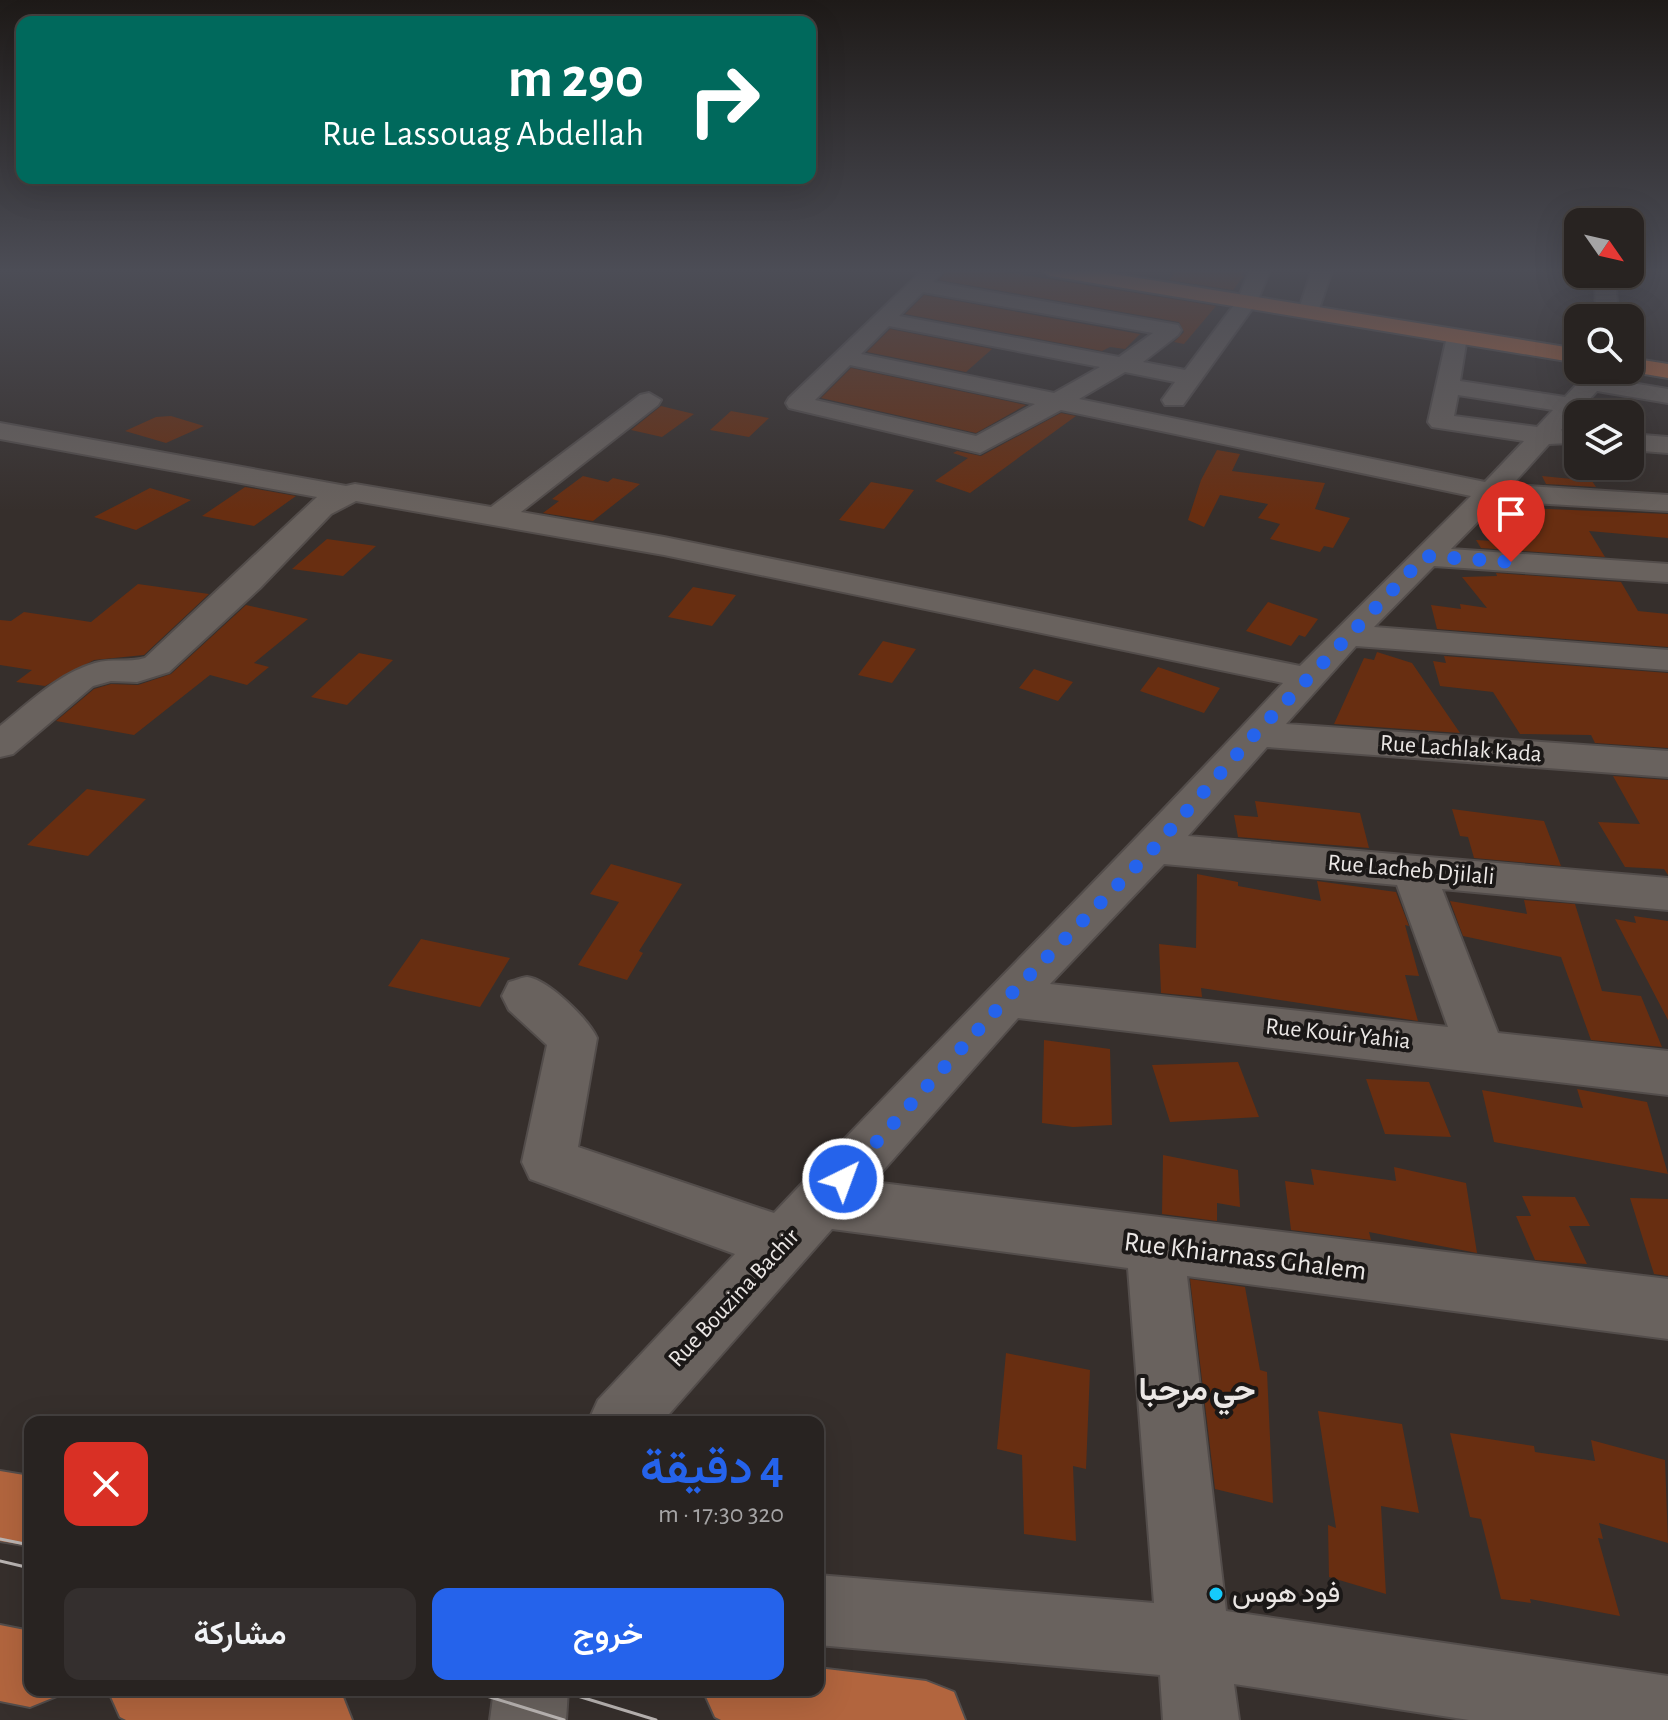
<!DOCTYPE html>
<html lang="ar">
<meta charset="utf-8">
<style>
:root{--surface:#282321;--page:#342f2e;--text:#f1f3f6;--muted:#a5a4a5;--line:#44403f;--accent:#2563eb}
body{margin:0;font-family:"Alegreya Sans",Vazirmatn,sans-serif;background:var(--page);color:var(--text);direction:rtl;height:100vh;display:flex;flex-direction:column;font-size:30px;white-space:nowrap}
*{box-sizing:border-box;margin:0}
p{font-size:26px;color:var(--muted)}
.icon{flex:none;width:44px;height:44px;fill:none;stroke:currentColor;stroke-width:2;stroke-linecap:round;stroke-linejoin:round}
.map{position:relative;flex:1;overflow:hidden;direction:ltr}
.drawer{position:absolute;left:24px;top:1416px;width:800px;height:280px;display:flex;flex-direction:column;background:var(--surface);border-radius:16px;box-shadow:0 8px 32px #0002,0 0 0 2px var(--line);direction:rtl}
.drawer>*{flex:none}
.guide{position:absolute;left:16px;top:16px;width:800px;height:168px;border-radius:16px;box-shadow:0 8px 32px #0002,0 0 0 2px var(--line);direction:rtl;background:#00695c;color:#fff;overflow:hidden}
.needle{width:52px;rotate:124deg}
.controls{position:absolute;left:1564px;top:208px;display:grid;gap:16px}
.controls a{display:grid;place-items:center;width:80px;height:80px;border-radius:16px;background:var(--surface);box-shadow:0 8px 32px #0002,0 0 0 2px var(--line);font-size:40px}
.pin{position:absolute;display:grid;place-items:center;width:68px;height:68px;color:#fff;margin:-82px -34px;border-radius:50% 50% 50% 0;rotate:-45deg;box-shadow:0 0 8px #0007}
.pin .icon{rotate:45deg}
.me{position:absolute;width:88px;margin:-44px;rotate:42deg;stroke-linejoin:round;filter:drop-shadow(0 0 6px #0008)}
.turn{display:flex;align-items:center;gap:28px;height:168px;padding:0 40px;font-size:36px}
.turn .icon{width:104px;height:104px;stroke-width:2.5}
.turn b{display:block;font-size:56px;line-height:68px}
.round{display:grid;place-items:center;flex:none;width:84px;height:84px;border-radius:16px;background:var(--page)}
.overview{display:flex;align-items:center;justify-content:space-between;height:136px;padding:0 40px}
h1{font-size:48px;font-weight:600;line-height:60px;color:var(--accent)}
.button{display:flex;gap:16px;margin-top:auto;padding:16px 40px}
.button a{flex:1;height:92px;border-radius:16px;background:var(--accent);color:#fff;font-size:32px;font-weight:600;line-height:92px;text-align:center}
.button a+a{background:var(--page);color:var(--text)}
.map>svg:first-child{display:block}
.building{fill:#682e11}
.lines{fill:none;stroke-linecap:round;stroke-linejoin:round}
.minor-casing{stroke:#534d4b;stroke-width:4}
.major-casing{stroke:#534d4b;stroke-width:4}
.minor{fill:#69625e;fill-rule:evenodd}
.major{fill:#b2653e;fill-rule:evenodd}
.tram{stroke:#bab5b3;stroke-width:3}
.route{stroke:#2563eb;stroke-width:14;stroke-dasharray:0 25.2}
.poi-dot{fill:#15cafb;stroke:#1b1817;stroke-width:3}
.labels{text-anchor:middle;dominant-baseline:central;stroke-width:8;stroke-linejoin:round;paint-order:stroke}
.street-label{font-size:24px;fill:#ebe7e5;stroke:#1b1817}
.near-street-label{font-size:28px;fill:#ebe7e5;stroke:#1b1817}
.near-poi-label{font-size:28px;fill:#ebe7e5;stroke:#1b1817;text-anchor:start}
.near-neighbourhood-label{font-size:32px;font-weight:bold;fill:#ebe7e5;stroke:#1b1817}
</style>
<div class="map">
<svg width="1668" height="1720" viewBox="0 0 1668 1720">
<rect width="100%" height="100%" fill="#362f2c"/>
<g class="building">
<polygon points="947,270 992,270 1216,306 1184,344 1174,342 1184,332 1179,322 939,280"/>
<polygon points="1176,270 1244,270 1241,275 1244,276 1233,290 1169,280"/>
<polygon points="924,295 1145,335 1140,334 1125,349 1110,347 1102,351 905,314"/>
<polygon points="890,329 992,349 966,372 867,352"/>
<polygon points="851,368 1026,405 976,433 821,398"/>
<polygon points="661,406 694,414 662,437 631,430"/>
<polygon points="731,411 769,418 749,437 710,430"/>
<polygon points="1061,413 1076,416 970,493 935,481 968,458 953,453 957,451 981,456"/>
<polygon points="171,416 204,426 166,443 125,431 156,417"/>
<polygon points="1217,450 1240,454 1232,471 1325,483 1315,509 1350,518 1333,548 1324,546 1320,552 1270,539 1280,524 1258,518 1268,504 1220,495 1204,527 1188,520 1201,480"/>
<polygon points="583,476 608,482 613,478 640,484 593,521 543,513 559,501 552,499"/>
<polygon points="1542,476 1592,481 1596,487 1546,484"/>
<polygon points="871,482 914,490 884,529 839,520"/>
<polygon points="245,487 296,496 254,526 202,516"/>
<polygon points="150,488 191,500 136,530 94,517"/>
<polygon points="1498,507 1668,514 1668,538 1589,531 1605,557 1481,548 1476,540 1526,543"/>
<polygon points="327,539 376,546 343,576 292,569"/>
<polygon points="1496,573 1621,582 1638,611 1668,614 1668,647 1437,629 1431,605 1461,609 1460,604 1487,608 1462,577 1497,576"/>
<polygon points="138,584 209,594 144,655 94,660 45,686 16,682 32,670 0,665 0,620 11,621 24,612 91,622"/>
<polygon points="693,587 736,595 712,626 668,617"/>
<polygon points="1268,602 1318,619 1305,637 1299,635 1291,646 1246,631"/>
<polygon points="246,605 308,619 254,663 269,667 247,685 210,675 134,735 56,721 94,689 111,684 138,685 171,674"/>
<polygon points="883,641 916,649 892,683 858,675"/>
<polygon points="1377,652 1412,663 1460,733 1334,724 1364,658 1374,660"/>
<polygon points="359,653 393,660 347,705 311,697"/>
<polygon points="1444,656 1668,673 1668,748 1595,743 1591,735 1520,734 1493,692 1440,686 1433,661 1446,663"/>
<polygon points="1158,667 1220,688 1204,713 1140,691"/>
<polygon points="1034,669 1073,682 1058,701 1019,688"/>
<polygon points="1613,776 1668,780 1668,875 1664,869 1625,867 1598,822 1640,824"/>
<polygon points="87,789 146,799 88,856 27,845"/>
<polygon points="1255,801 1360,813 1369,848 1238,837 1234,815 1258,817"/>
<polygon points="1452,809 1544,821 1561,866 1474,858 1468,837 1460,836"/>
<polygon points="611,864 682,884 639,951 643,953 627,980 578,965 619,902 590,894"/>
<polygon points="1197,874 1238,882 1238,886 1321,901 1317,881 1396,892 1409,926 1405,925 1419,976 1405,975 1418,1021 1201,988 1202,997 1161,993 1159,944 1196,948"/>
<polygon points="1524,900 1575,904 1602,991 1641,996 1662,1047 1591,1040 1561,957 1463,936 1450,901 1527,914"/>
<polygon points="1634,916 1668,921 1668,1020 1615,919 1636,923"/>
<polygon points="421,939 510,958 480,1007 388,986"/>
<polygon points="1044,1040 1110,1049 1112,1125 1073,1127 1042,1123"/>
<polygon points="1238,1062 1259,1117 1170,1122 1152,1065"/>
<polygon points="1366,1079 1429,1082 1451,1137 1385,1134"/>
<polygon points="1577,1089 1647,1102 1668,1174 1494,1142 1482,1090 1583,1108"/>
<polygon points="1163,1155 1238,1170 1240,1207 1217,1203 1217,1221 1162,1214"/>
<polygon points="1394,1167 1466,1183 1477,1253 1369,1232 1371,1240 1291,1230 1285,1181 1314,1185 1311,1169 1396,1181"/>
<polygon points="1522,1196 1575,1197 1590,1226 1569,1226 1587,1264 1535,1260 1516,1216 1531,1216"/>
<polygon points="1630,1198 1668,1199 1668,1276 1654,1274"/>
<polygon points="1190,1279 1245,1287 1260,1370 1267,1372 1273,1503 1215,1489"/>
<polygon points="1006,1353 1090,1370 1086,1469 1073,1466 1076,1541 1024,1534 1022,1455 997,1449"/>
<polygon points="1318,1411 1402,1424 1419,1513 1381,1506 1386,1594 1329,1577 1328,1525 1336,1528"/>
<polygon points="1450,1433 1534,1446 1535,1452 1595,1461 1591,1440 1665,1460 1668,1543 1599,1523 1603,1539 1598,1538 1620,1616 1530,1599 1531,1603 1501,1599 1481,1519 1470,1517"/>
</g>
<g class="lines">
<g class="minor-casing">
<g id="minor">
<path d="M923,270H944L933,282L1178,325L1181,330L1178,335L1143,362L1185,370L1237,301L1250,270H1270L1257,302L1183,405H1165L1162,400L1175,382L1125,372L1079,399L1485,482L1524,441L1432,427L1428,422L1448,332L1456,330L1467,337L1460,381L1565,397L1590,370H1615L1608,379L1668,389V403L1597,391L1561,430L1574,438L1570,443L1549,444L1512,485L1668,495V511L1498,501L1451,549L1668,564V582L1434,566L1374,627L1668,650V670L1356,646L1286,724L1668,751V777L1267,747L1188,836L1668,878V910L1442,889L1498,1033L1668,1051V1095L1018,1018L873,1182L1668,1279V1339L1187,1276L1226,1611L1668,1676V1720H1469L1234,1684L1239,1720H1163L1160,1675L818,1645V1575L1154,1603L1128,1268L832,1229L662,1422H588L598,1400L735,1254L530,1179L522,1162L547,1045L509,1010L502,996L509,982C515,981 522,977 527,977C548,979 589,1020 597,1038L578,1147L774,1213C942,1035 1117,862 1283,683L664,555L356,501L331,514L260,588L169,672L137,682L111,681L93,686L13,754L0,757V726C30,702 58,674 95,663C112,658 128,663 145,658L317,497L0,439V423L346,486L355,484L491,507L640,395L649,393L661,400L658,405L521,512L664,537L1300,666L1471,496L1061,410L980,453L789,408L786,403L789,398ZM923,292L1153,333L1119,357L899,316ZM889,326L1100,367L1054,393L861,354ZM850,365L1035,404L976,436L815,400ZM1458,395L1553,410L1537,427L1454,416ZM1164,864L1397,885L1448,1027L1050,984Z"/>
<polygon points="1312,270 1332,270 1318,312 1308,318 1298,312"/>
<polygon points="1595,274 1615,274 1618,318 1596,318"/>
<polygon points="1630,434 1668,437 1668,453 1630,450"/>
<polygon points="494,1690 568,1690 566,1720 490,1720"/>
</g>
</g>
<g class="major-casing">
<g id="major">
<polygon points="1041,270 1089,270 1578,349 1578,363 1051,276"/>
<polygon points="1630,358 1668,364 1668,378 1621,370 1630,370"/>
<polygon points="0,1471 30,1476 30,1546 0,1541"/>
<polygon points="0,1625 30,1631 30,1690 60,1690 57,1696 30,1707 0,1701"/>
<polygon points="818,1668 926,1681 954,1692 965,1720 721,1720 715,1717 703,1690 818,1690"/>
<polygon points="108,1690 336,1690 341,1692 352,1720 126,1720 120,1717"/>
</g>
</g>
<use href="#minor" class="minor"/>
<use href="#major" class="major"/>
<g class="tram">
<polyline points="0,1539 30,1545"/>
<polyline points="0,1561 30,1568"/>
<polyline points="467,1690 564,1720"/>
<polyline points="558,1690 656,1720"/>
</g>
</g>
<linearGradient id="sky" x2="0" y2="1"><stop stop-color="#1e1a18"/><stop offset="0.53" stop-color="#4c4d56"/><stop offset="1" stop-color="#4c4d56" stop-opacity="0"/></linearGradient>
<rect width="1668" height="511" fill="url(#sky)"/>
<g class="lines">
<polyline class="route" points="843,1179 1007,998 1154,848 1255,734 1425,556 1511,562"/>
</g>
<circle class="poi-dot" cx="1216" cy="1594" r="8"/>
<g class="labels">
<g class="street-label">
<text transform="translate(1461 749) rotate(4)">Rue Lachlak Kada</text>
<text transform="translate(1411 870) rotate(5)">Rue Lacheb Djilali</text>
<text transform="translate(1338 1034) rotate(6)">Rue Kouir Yahia</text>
<text transform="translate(734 1298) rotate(-47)">Rue Bouzina Bachir</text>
</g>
<g class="near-street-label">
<text transform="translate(1245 1257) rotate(7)">Rue Khiarnass Ghalem</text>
</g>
<g class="near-poi-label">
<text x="1232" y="1594">فود هوس</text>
</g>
<g class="near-neighbourhood-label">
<text x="1197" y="1390">حي مرحبا</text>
</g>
</g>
</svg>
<div class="controls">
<a><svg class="needle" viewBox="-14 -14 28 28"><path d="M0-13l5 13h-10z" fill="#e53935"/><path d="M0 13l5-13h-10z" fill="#a5a4a5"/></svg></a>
<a><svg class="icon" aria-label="search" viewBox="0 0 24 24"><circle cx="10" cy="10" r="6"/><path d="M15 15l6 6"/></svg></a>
<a><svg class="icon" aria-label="layers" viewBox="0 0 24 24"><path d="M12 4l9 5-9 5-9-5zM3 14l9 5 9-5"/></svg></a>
</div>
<div class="pin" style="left:1511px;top:562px;background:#d93025"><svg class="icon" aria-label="arrive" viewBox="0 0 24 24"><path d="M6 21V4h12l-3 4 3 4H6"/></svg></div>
<svg class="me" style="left:843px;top:1179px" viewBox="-20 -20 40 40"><circle r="17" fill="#2563eb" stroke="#fff" stroke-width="3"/><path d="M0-11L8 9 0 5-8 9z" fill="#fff"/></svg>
<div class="guide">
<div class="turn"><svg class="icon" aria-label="right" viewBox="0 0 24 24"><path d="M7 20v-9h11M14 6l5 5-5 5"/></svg><div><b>290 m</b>Rue Lassouag Abdellah</div></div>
</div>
<section class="drawer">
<div class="overview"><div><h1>4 دقيقة</h1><p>320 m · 17:30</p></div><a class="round" style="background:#d93025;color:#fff"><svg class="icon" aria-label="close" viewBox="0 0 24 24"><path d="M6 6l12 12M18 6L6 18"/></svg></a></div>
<div class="button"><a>خروج</a><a>مشاركة</a></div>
</section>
</div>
